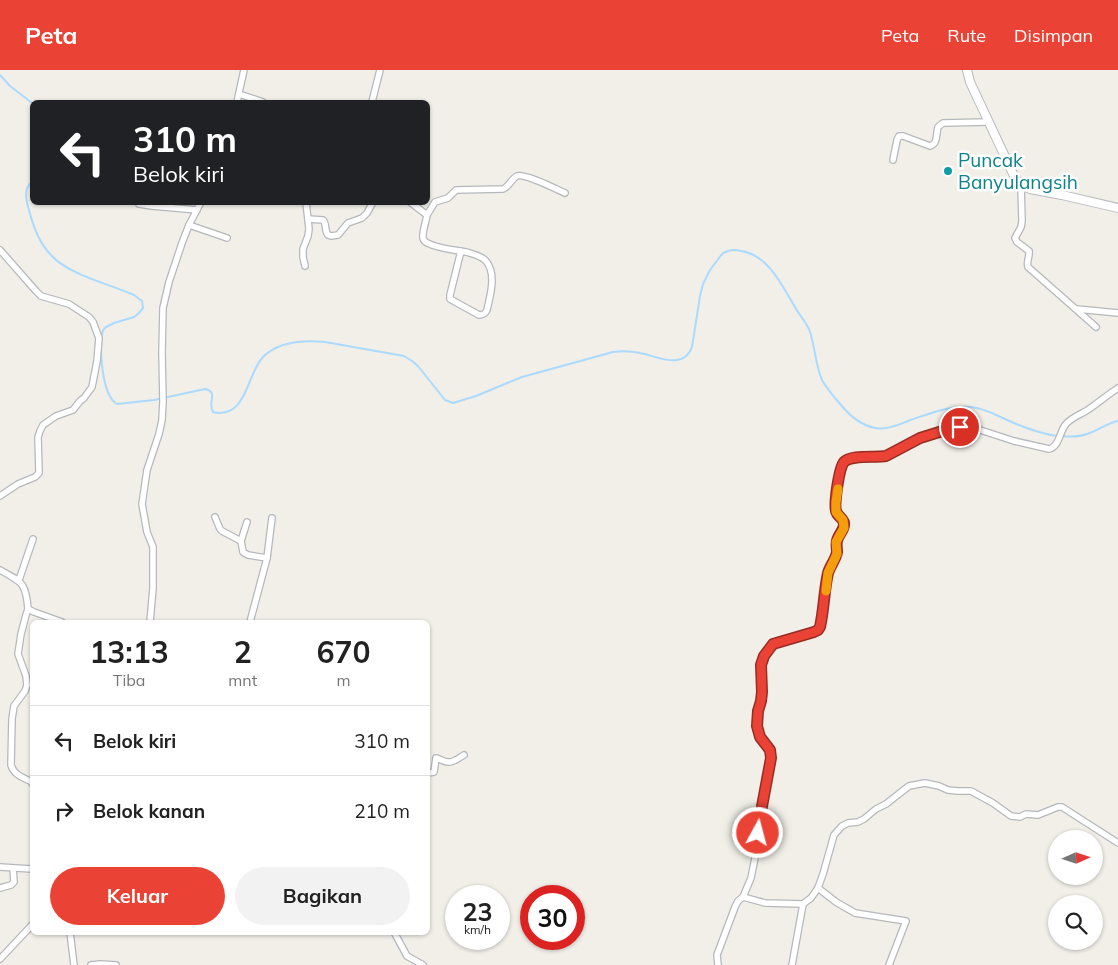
<!DOCTYPE html>
<html lang="id">
<style>
:root{--surface:#fff;--page:#f2f2f2;--text:#222;--muted:#767676;--line:#e0e0e0;--accent:#ea4335}
body{margin:0;font-family:Mulish,sans-serif;background:var(--page);color:var(--text);height:100vh;display:flex;flex-direction:column;font-size:19px;white-space:nowrap}
*{box-sizing:border-box;margin:0}
p{font-size:16px;color:var(--muted)}
.icon{flex:none;width:28px;height:28px;fill:none;stroke:currentColor;stroke-width:2;stroke-linecap:round;stroke-linejoin:round}
.map{position:relative;flex:1;overflow:hidden}
.details{position:absolute;left:30px;top:550px;width:400px;height:315px;display:flex;flex-direction:column;background:var(--surface);border-radius:8px;box-shadow:0 1px 4px #0004}
.details>*{flex:none}
.banner{position:absolute;left:30px;top:30px;width:400px;height:105px;border-radius:8px;box-shadow:0 1px 4px #0004;background:#202124;color:#fff;overflow:hidden}
.needle{width:32px;rotate:87deg}
.buttons{position:absolute;left:1048px;top:760px;display:grid;gap:10px}
.buttons a{display:grid;place-items:center;width:55px;height:55px;border-radius:50%;background:var(--surface);box-shadow:0 1px 4px #0004;font-size:25px}
.speed{position:absolute;left:445px;top:815px;display:flex;gap:10px;font-size:25px;font-weight:700;text-align:center}
.speed>*{display:grid;place-content:center;width:65px;height:65px;border-radius:50%;background:var(--surface);box-shadow:0 1px 4px #0004;line-height:1}
.speed small{font-size:12px;font-weight:400}
.speed .limit{border:8px solid #d22;background:#fff;color:#111}
.pin{position:absolute;display:grid;place-items:center;width:42px;height:42px;color:#fff;margin:-21px;border:2px solid #fff;border-radius:50%;box-shadow:0 1px 5px #0007}
.me{position:absolute;width:55px;margin:-28px;rotate:7deg;stroke-linejoin:round;filter:drop-shadow(0 0 4px #0008)}
.turn{display:flex;align-items:center;gap:18px;height:105px;padding:0 20px;font-size:22px}
.turn .icon{width:65px;height:65px;stroke-width:2.5}
.turn b{display:block;font-size:35px;line-height:42px}
.eta{display:flex;justify-content:space-evenly;align-items:center;height:85px;text-align:center}
.eta b{font-size:30px;font-weight:700;line-height:35px}
.primary-button{display:flex;gap:10px;margin-top:auto;padding:10px 20px}
.primary-button a{flex:1;height:58px;border-radius:30px;background:var(--accent);color:#fff;font-size:20px;font-weight:700;line-height:58px;text-align:center}
.primary-button a+a{background:var(--page);color:var(--text)}
ul{padding:0;list-style:none}
li{display:flex;align-items:center;gap:15px;height:70px;padding:0 20px;border-top:1px solid var(--line)}
li div{flex:1}
li b{display:block;font-size:19px}
li em{font-style:normal}
header{display:flex;align-items:center;gap:30px;box-sizing:border-box;height:70px;padding:0 25px;background:var(--accent);color:#fff}
header strong{font-size:24px}
nav{display:flex;gap:28px;margin-inline-start:auto;font-size:18px}
.map>svg:first-child{display:block}
.lines{fill:none;stroke-linecap:round;stroke-linejoin:round}
.stream{stroke:#aadaff;stroke-width:2}
.street-casing{stroke:#b5b8bc;stroke-width:8}
.secondary-casing{stroke:#b6babf;stroke-width:10}
.street{stroke:#fff;stroke-width:5.5}
.secondary{stroke:#fff;stroke-width:8}
.route-casing{stroke:#982c22;stroke-width:12}
.route{stroke:#ea4335;stroke-width:9}
.slow{stroke:#f59e0b;stroke-width:9}
.culture-dot{fill:#0f9aa8;stroke:#fff;stroke-width:2}
.labels{text-anchor:middle;dominant-baseline:central;stroke-width:5;stroke-linejoin:round;paint-order:stroke}
.culture-label{font-size:19px;fill:#0d838f;stroke:#fff;text-anchor:start}
</style>
<header>
<strong>Peta</strong>
<nav><a>Peta</a><a>Rute</a><a>Disimpan</a></nav>
</header>
<div class="map">
<svg width="1118" height="895" viewBox="0 0 1118 895">
<rect width="100%" height="100%" fill="#f1efe8"/>
<g class="lines">
<g class="stream">
<polyline points="0,5 10,16 32,33"/>
<path d="M32,112C23,119 26,130 29,140C33,156 39,173 51,185C69,205 109,214 134,225L142,231L143,238L138,244L134,247L114,253L106,257L103,260L101,268"/>
<path d="M101,276C101,290 103,326 117,334L154,330L205,319C219,322 207,333 213,342C247,350 247,303 263,287C278,272 304,270 325,272L404,286L412,291L418,296L445,330L453,333L476,326L522,307L613,282C622,281 631,281 640,283C657,286 683,301 692,277L700,226L703,214L710,200L722,184C728,180 734,179 741,181C770,185 784,220 798,242C802,248 806,253 809,259C815,275 815,294 822,310C827,319 834,327 841,335C850,346 860,355 875,358C886,360 898,355 908,351C928,344 950,335 971,337C984,338 996,345 1007,350C1023,357 1040,364 1058,366"/>
<path d="M1062,366C1071,367 1079,367 1087,364C1098,361 1107,353 1118,351"/>
</g>
<g class="street-casing">
<g id="street">
<polyline points="239,24 263,32"/>
<polyline points="237,32 244,0"/>
<polyline points="372,32 380,0"/>
<path d="M893,90L897,70L899,66H903L930,76C938,74 936,64 938,57L943,53L988,52"/>
<path d="M1021,115L1022,151L1021,157L1015,168L1017,172L1029,181C1030,187 1026,191 1028,197L1096,257"/>
<path d="M410,132L427,145L435,132L448,128L456,120L503,119C509,117 511,109 517,106C524,103 556,119 565,123"/>
<polyline points="139,134 152,136 197,140"/>
<path d="M427,145C426,152 422,162 423,168C424,173 428,173 432,175C443,179 454,180 466,182C473,184 482,186 486,191C497,204 490,226 487,240C485,244 483,245 479,245L450,229V225L461,181"/>
<path d="M308,149L323,150C327,154 324,160 328,165L331,166L338,165L348,153L362,148L367,143L373,132"/>
<polyline points="189,155 227,168"/>
<polyline points="0,180 36,221 41,226 69,234 89,247 93,252 99,268 97,291 92,317 84,328 80,331 73,340 56,346 43,355 40,361 38,367 39,403 35,407 18,414 0,426"/>
<polyline points="305,196 303,187 303,179 308,166 309,159 306,132"/>
<polyline points="1077,239 1118,243"/>
<polyline points="215,447 220,459 222,461 241,471"/>
<polyline points="247,452 241,471 243,482 248,485 267,488"/>
<path d="M0,500C22,512 26,513 28,539L34,542L62,552"/>
<polyline points="19,510 33,469"/>
<path d="M28,539L26,545L21,564L18,584L26,606L27,615L25,621L14,636L12,649L11,695C14,705 22,707 32,712V713"/>
<polyline points="150,552 153,518 153,477 147,462 142,434 147,400 159,364 162,350 163,331 162,283 163,238 169,212 182,173 189,155 201,132"/>
<polyline points="250,552 267,488 272,448"/>
<path d="M428,703L434,702L436,688C440,689 444,692 448,692C453,693 460,687 464,685"/>
<polyline points="0,797 32,799"/>
<polyline points="0,818 11,815 14,812 13,798"/>
<polyline points="818,818 836,832 855,843 906,851 889,895"/>
<path d="M743,827L751,808L757,778L760,747L771,688C771,685 771,682 770,680C766,671 759,668 757,656C756,646 760,638 762,629C764,608 755,591 773,574L814,562L818,560L820,557L828,503L837,483L836,472L838,468L844,458L843,450L836,442V432L841,398L844,392L849,389L861,387L886,386L921,368L949,359L959,357H971L1014,371L1049,379C1060,376 1059,362 1066,354C1071,348 1079,345 1086,341C1097,334 1107,325 1118,318"/>
<polyline points="70,862 74,895"/>
<polyline points="394,862 407,886 423,895"/>
<polyline points="0,889 32,855"/>
<polyline points="91,895 100,894 116,895"/>
<polyline points="718,895 717,885 735,837 738,831 743,827 765,833 803,834 811,828 818,818 823,804 834,765 842,756 848,753 858,752 864,749 876,739 886,734 909,716 925,713 939,716 948,720 958,721 971,721 993,733 1011,746 1020,747 1026,744 1038,745 1058,737 1062,737 1118,773"/>
<polyline points="792,895 803,834"/>
</g>
</g>
<g class="secondary-casing">
<polyline id="secondary" points="967,0 970,12 1015,108 1021,115 1030,119 1062,125 1118,138"/>
</g>
<use href="#street" class="street"/>
<use href="#secondary" class="secondary"/>
</g>
<g class="lines">
<g class="route-casing">
<path id="route" d="M758,763L760,747L771,688L770,680L760,667L757,656L758,641L761,631L762,622L761,595L764,586L773,574L814,562L818,560L820,557C824,539 824,521 828,503C830,496 836,489 837,482C837,478 836,474 837,471C838,464 845,460 844,453C843,448 837,446 836,441C834,433 839,398 844,392C852,384 875,388 886,386L920,368L949,359L960,357"/>
</g>
<use href="#route" class="route"/>
<polyline class="slow" points="826,521 828,503 837,484 836,472 844,458 843,450 836,442 836,432 838,419"/>
</g>
<circle class="culture-dot" cx="948" cy="101" r="5"/>
<g class="labels">
<g class="culture-label">
<text x="958" y="90">Puncak<tspan x="958" dy="22">Banyulangsih</tspan></text>
</g>
</g>
</svg>
<div class="buttons">
<a><svg class="needle" viewBox="-14 -14 28 28"><path d="M0-13l5 13h-10z" fill="#e53935"/><path d="M0 13l5-13h-10z" fill="#767676"/></svg></a>
<a><svg class="icon" aria-label="search" viewBox="0 0 24 24"><circle cx="10" cy="10" r="6"/><path d="M15 15l6 6"/></svg></a>
</div>
<div class="speed"><div>23<small>km/h</small></div><div class="limit">30</div></div>
<div class="pin" style="left:960px;top:357px;background:#d93025"><svg class="icon" aria-label="arrive" viewBox="0 0 24 24"><path d="M6 21V4h12l-3 4 3 4H6"/></svg></div>
<svg class="me" style="left:758px;top:763px" viewBox="-20 -20 40 40"><circle r="17" fill="#ea4335" stroke="#fff" stroke-width="3"/><path d="M0-11L8 9 0 5-8 9z" fill="#fff"/></svg>
<div class="banner">
<div class="turn"><svg class="icon" aria-label="left" viewBox="0 0 24 24"><path d="M17 20v-9H6M10 6l-5 5 5 5"/></svg><div><b>310 m</b>Belok kiri</div></div>
</div>
<section class="details">
<div class="eta">
<div><b>13:13</b><p>Tiba</p></div>
<div><b>2</b><p>mnt</p></div>
<div><b>670</b><p>m</p></div>
</div>
<ul>
<li><svg class="icon" aria-label="left" viewBox="0 0 24 24"><path d="M17 20v-9H6M10 6l-5 5 5 5"/></svg><div><b>Belok kiri</b></div><em>310 m</em></li>
<li><svg class="icon" aria-label="right" viewBox="0 0 24 24"><path d="M7 20v-9h11M14 6l5 5-5 5"/></svg><div><b>Belok kanan</b></div><em>210 m</em></li>
</ul>
<div class="primary-button"><a>Keluar</a><a>Bagikan</a></div>
</section>
</div>
